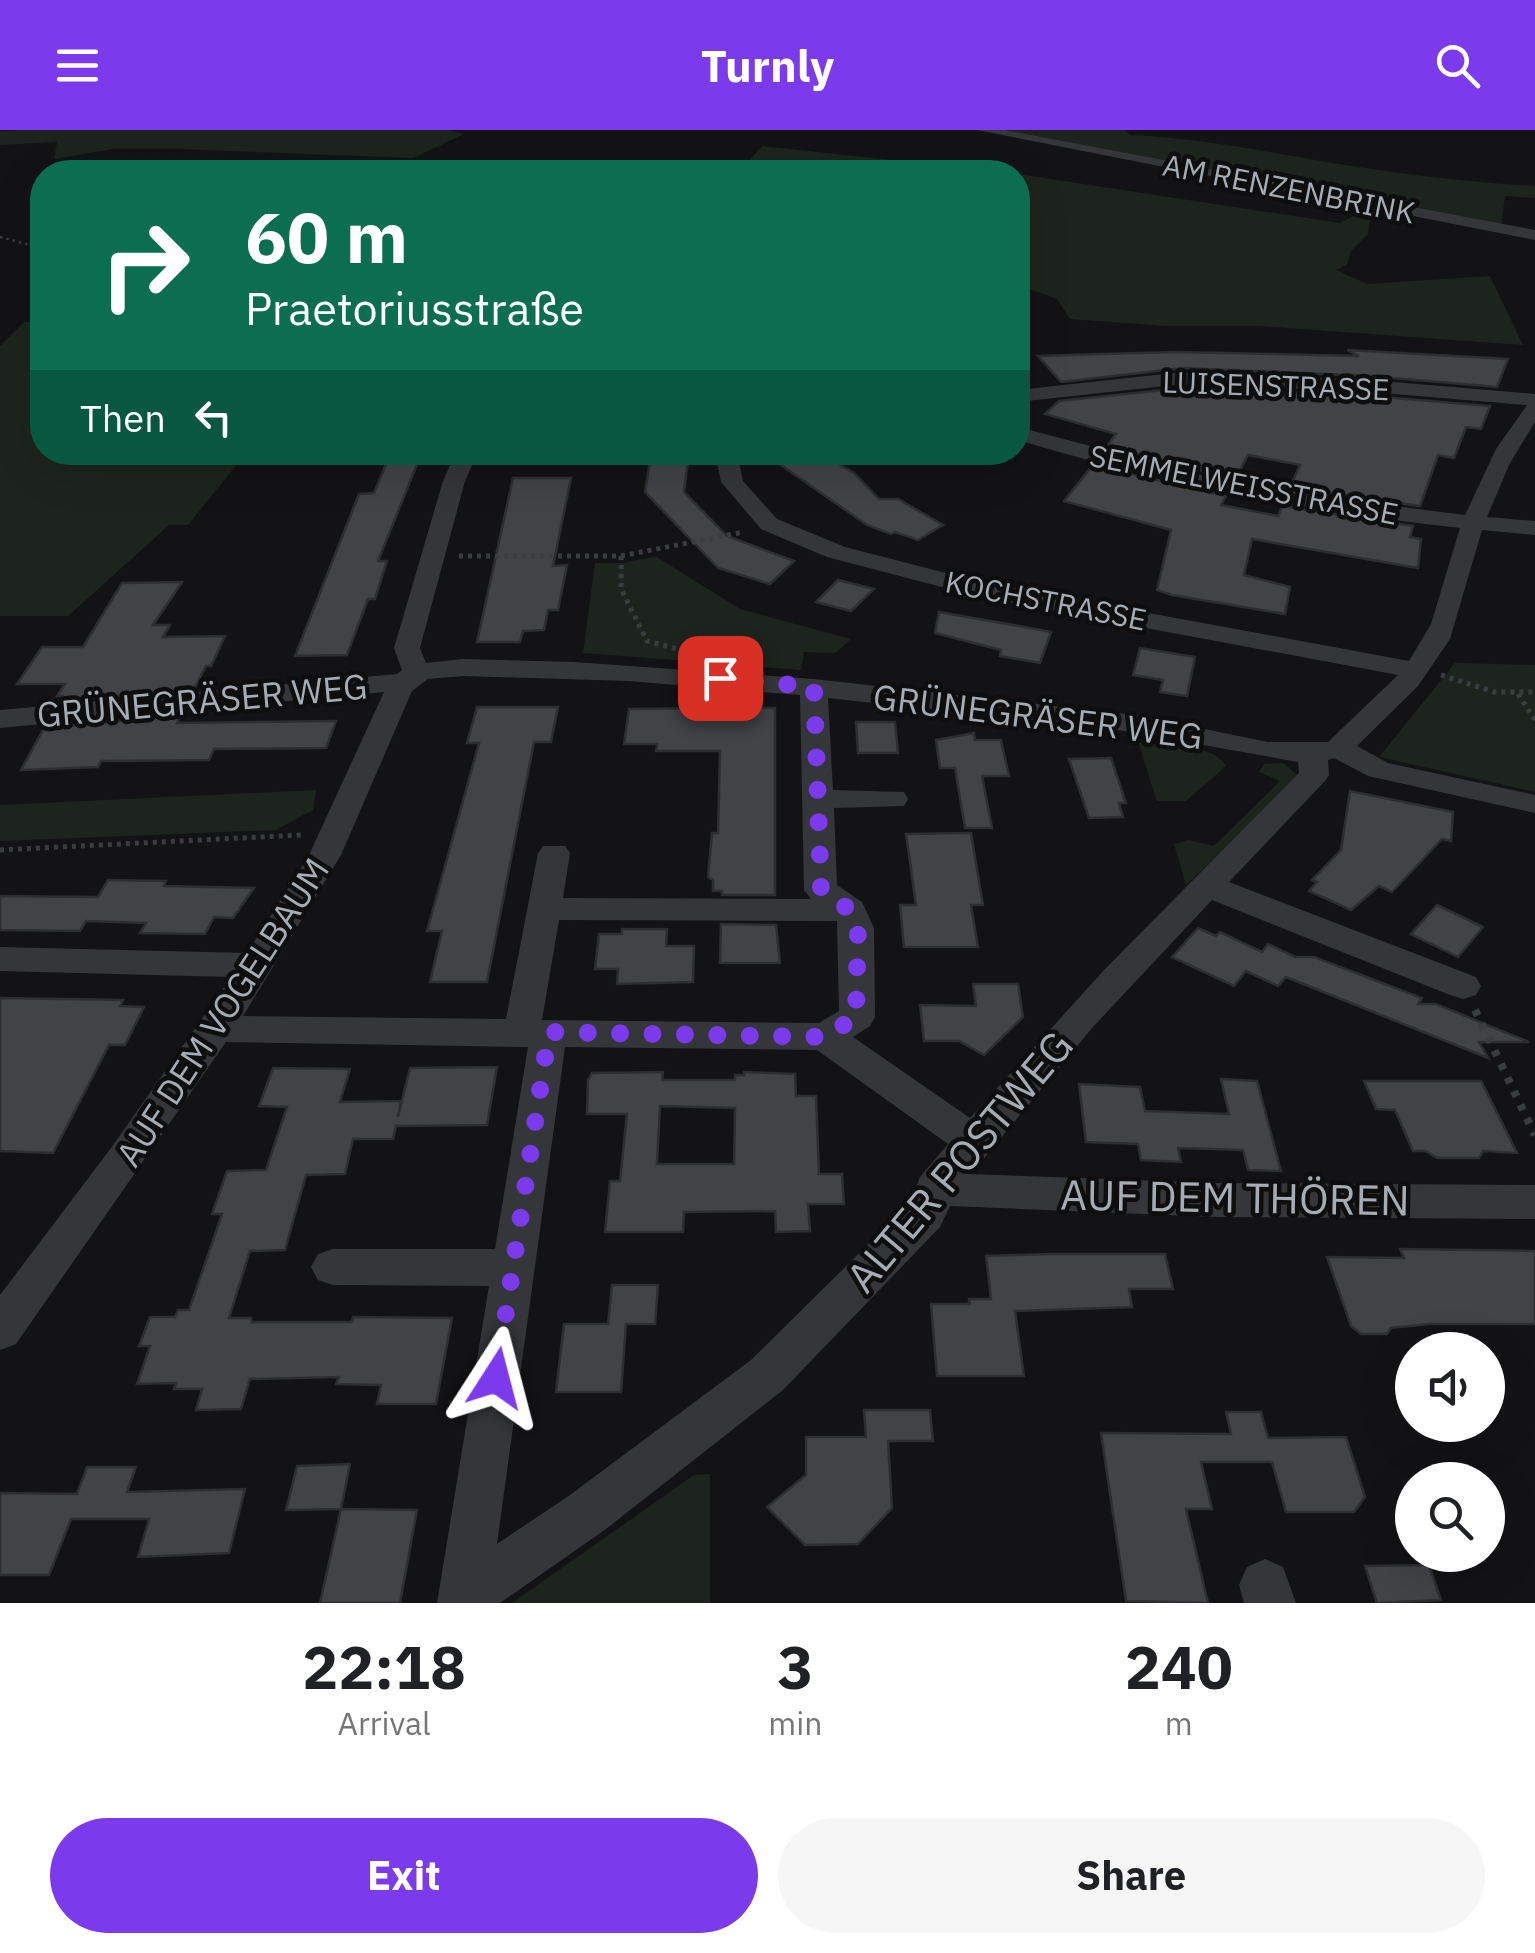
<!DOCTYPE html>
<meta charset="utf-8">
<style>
:root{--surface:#fff;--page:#f6f6f6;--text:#202124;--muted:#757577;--accent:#7c3aed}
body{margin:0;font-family:"IBM Plex Sans",sans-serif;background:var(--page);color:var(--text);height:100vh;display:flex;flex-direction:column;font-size:38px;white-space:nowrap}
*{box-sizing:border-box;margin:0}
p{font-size:32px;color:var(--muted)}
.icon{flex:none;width:55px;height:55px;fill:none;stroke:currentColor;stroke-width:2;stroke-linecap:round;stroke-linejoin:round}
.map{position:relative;height:1473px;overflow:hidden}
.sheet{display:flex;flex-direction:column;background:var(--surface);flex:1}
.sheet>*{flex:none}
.top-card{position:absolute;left:30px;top:30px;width:1000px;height:305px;border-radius:40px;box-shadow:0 10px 40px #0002;background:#0b6e4f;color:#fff;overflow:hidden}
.tools{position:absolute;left:1395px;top:1202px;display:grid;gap:20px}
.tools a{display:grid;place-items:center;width:110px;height:110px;border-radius:50%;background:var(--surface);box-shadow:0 10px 40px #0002;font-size:50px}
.pin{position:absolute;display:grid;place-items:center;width:85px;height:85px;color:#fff;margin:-42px;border-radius:20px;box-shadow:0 5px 15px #0006}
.me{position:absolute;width:110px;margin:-55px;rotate:9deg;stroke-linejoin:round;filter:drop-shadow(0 0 8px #0008)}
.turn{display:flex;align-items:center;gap:35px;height:210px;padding:0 50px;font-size:45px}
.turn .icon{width:130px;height:130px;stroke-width:2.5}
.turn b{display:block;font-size:70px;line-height:85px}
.then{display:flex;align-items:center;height:95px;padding:0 50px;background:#0003;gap:20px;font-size:38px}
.eta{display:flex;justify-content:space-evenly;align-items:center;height:170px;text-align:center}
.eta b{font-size:60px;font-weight:800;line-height:70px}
.primary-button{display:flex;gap:20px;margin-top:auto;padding:20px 50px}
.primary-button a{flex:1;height:115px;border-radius:60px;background:var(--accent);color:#fff;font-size:40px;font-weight:800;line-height:115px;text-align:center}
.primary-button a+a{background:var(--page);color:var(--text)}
header{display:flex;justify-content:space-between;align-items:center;height:130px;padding:0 50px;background:var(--accent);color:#fff;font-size:45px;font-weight:800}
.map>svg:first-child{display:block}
.green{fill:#1d241d}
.building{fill:#424347;stroke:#2d2e30;stroke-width:2.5;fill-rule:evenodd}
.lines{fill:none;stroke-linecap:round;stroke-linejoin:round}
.path-far2{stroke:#3a3d40;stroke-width:2.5;stroke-dasharray:2.5 4;stroke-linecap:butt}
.path-far1{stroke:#3a3d40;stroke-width:5;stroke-dasharray:4 5;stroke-linecap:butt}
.path{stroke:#3a3d40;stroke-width:8;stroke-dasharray:6 9;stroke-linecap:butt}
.street{fill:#343639;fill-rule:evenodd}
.route{stroke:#7c3aed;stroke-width:18;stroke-dasharray:0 32.4}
.labels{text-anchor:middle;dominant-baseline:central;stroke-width:9;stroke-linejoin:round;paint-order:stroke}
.far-street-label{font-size:30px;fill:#a5acb4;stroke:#0e0e0f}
.street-label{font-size:35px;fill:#a5acb4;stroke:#0e0e0f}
.near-street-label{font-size:42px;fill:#a5acb4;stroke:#0e0e0f}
</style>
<header><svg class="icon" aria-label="menu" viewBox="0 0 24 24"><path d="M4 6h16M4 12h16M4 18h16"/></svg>Turnly<svg class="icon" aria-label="search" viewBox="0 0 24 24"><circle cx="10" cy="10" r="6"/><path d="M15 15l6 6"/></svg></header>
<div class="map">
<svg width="1535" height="1473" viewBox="0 0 1535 1473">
<rect width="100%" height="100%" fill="#131315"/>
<g class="green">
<polygon points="449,0 464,4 413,28 179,19 113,19 54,29 57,12 0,15 0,1 25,0"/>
<path d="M997,0H1125L1130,5C1195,8 1258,20 1321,31C1392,43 1463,52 1535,56V68L1505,66L1501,97Z"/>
<polygon points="762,16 1002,42 739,42"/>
<polygon points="1018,44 1340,93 1370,78 1381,80 1369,93 1368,104 1351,121 1347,135 1336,140 1367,154 1490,146 1523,215 1259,196 1166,196 1070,189 1057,169 1018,155"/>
<polygon points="24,192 42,192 42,322 246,323 188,395 169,395 68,486 0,486 0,216"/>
<polygon points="655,426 740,479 851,509 835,523 804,522 801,540 583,523 595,433 624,433"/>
<polygon points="1455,533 1535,535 1535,662 1379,627"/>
<path d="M1138,612C1162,616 1213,613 1226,636L1186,671H1157Z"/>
<polygon points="1283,633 1300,647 1186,755 1174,714 1189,710 1214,716 1280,651 1259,642 1264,634"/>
<polygon points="316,660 313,680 276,700 0,711 0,675"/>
<polygon points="710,1344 710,1473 512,1473 694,1345"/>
</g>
<g class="building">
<polygon points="1347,220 1508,229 1497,257 1370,246 1183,238 1061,252 1038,226 1175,222 1359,226"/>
<polygon points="1183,258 1370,266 1490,276 1481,299 1466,297 1454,328 1438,325 1420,376 1290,357 1300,335 1248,325 1236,348 1210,343 1107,316 1116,304 1045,284 1059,271"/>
<polygon points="391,322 422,322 378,431 387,431 375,469 368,469 347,525 295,526 359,364 374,363"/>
<polygon points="825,326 854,343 879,369 898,369 943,395 918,410 895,402 891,404 867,395 778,333"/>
<polygon points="650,331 688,331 684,362 727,406 794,431 770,454 718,438 645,362"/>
<polygon points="1093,335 1226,366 1221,375 1278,386 1282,376 1413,396 1410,407 1421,409 1418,438 1252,409 1244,445 1290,457 1285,484 1172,465 1157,460 1171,400 1064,371"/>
<polygon points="513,348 571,348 553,436 567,435 558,480 548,480 544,500 523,501 520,512 477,512"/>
<polygon points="838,450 874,459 851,481 816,472"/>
<polygon points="182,452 153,495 170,495 163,507 225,506 211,536 206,536 194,559 59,571 62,566 57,566 65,554 17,554 42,517 83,517 122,453"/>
<polygon points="939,482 1030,498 1051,502 1040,533 1000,526 1001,520 935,503"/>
<polygon points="1140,518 1195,527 1187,566 1160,562 1163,550 1133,545"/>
<polygon points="477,577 558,577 551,612 534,612 487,852 430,852 442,801 427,801 479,613 467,613"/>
<polygon points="775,578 775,765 722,765 722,761 713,761 713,750 708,747 712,703 718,703 720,621 656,621 657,614 624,614 629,579"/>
<polygon points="181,585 177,593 336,591 326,618 214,619 209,630 101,631 98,637 21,640 44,598"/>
<polygon points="856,592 895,592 898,623 858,623"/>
<polygon points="974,603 975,610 1001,610 1009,646 982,646 992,698 965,698 955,638 940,638 936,610"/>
<polygon points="1111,628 1126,673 1119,673 1123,687 1089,688 1069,629"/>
<polygon points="1350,661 1453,682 1451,711 1442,709 1392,762 1379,756 1351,780 1309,761 1317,752 1312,750 1341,720"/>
<polygon points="971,703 983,775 971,775 978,817 904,817 900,775 916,775 906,704"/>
<polygon points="108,750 166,751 164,756 254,758 233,788 214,787 205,804 140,803 146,793 86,791 80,801 0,800 0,766 98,767"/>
<polygon points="1437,775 1483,797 1458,827 1411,804"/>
<polygon points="721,794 776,795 780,833 720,833"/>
<polygon points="1198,798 1216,806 1220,802 1262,822 1268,814 1295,827 1314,827 1422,868 1418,874 1436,874 1529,912 1479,912 1488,928 1286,847 1278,856 1246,841 1234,856 1172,827"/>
<polygon points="622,799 667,799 666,816 694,816 693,852 617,854 618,839 595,839 599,804 622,804"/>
<polygon points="973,854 1018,854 1023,887 984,925 959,911 924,911 920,875 976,876"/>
<polygon points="0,868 123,870 120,876 144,877 125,915 109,915 53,1023 0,1021"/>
<polygon points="497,937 487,995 396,996 393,1009 353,1009 345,1044 306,1045 285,1120 250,1121 229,1188 251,1188 252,1192 352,1192 353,1187 452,1188 436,1274 377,1274 381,1255 336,1254 339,1247 250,1249 241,1279 196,1280 202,1259 174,1259 176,1253 137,1254 150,1216 139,1216 150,1187 175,1187 178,1180 189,1180 222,1084 212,1084 227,1041 266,1040 287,977 259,976 273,938 350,939 340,972 401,971 398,987 410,938"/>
<path d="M663,942L662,950H735V945H744V942L795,944L796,966H816L819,1044H842L844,1074H808L810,1101L776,1102L775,1081L684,1082L683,1102H605L610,1051H620L627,984H587L588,950L592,943ZM660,976L735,978L734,1034H657Z"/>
<polygon points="1221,949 1257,951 1281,1041 1248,1040 1243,1020 1178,1018 1181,1032 1141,1030 1138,1014 1086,1012 1079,954 1140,957 1145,981 1229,984"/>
<polygon points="1364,951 1481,951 1517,1023 1483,1021 1479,1028 1437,1028 1426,1021 1413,1021 1395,980 1376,979"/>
<polygon points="1400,1119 1535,1121 1535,1194 1430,1194 1391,1198 1387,1204 1361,1204 1351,1196 1327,1127 1404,1128"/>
<polygon points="1052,1124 1165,1124 1173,1159 1129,1159 1132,1177 1015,1181 1024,1246 937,1246 931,1174 970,1174 969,1169 991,1169 986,1126"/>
<polygon points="612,1155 658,1155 655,1194 626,1194 621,1262 556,1262 564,1194 608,1194"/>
<polygon points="864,1280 930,1280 933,1311 888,1311 892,1378 858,1414 805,1415 767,1377 806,1345 806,1307 866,1307"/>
<polygon points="1226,1282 1261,1282 1268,1308 1346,1307 1365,1367 1354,1382 1286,1382 1272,1332 1201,1332 1212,1379 1186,1379 1208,1473 1126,1471 1101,1303 1231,1304"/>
<polygon points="350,1334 341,1379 286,1380 297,1336"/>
<polygon points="87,1337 136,1337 127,1362 245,1359 229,1423 138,1427 149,1389 71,1389 49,1445 0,1445 0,1363 77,1364"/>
<polygon points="341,1379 417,1380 400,1473 320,1473"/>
<polygon points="1429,1435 1441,1470 1377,1473 1365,1436"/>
</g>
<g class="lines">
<polyline class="path-far2" points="0,107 42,118"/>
<g class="path-far1">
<polyline points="459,426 621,426 744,402"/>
<polyline points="621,426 621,459 647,511 678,519"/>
<polyline points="1441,545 1494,562 1535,562"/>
<polyline points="1518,564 1535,590"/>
<polyline points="0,720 301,705"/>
</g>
<polyline class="path" points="1475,880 1535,1005"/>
<g class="street">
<polygon points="977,0 1004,0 1535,100 1535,110"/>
<path d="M1183,242L1370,250L1535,264V292L1510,333L1487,387L1535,391V405L1482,400L1450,509L1418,556L1357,616L1388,633L1535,665V683L1368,646L1334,628L1328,630L1329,645L1325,651L1229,752L1476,847L1481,856L1476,865L1463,869L1450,865L1212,770L1092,898L971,1044L1217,1053L1535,1055V1089L1217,1087L950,1076L940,1097L783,1260L606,1399L500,1473H437L489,1156L333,1155L318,1150L311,1137L318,1124L333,1119H495L528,917L226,912L16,1214L0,1220V1165L114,1014L231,847L0,841V817L247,823L309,725L384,562L0,598V580L397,544L402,540L394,518L443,351L456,322H478L465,351L420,518L426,533L463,529L574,532L814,549L1136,585L1268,612H1328L1398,545L980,467L827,427L761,399L721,352L715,322H737L743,351L777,389L845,417L981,452L1409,531L1431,494L1460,398C1309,381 1162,354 1018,310V297L1209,347L1339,369L1465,385L1496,319L1527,275L1370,262L1183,254L1018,272V260ZM463,546L628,551L800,565L804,760L811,769L563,768L570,723L565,716H543L538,723L506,889L243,886L341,725L412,561L428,549ZM828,568L1113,599L1298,632L1299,643L1105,839L970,988L853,907L870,896L875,887L874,798L862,772L837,755L834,678L904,676L908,669L904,662L833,660ZM559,790L837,791L839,881L819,893L542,890ZM565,917L817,920L948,1014L920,1047L910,1073L751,1230L570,1365L497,1414Z"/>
<polygon points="1265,1429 1283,1437 1296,1473 1244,1473 1239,1455 1247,1437"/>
</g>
</g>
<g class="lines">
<polyline class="route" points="496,1248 549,902 825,907 856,887 858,798 850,780 821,760 814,557 720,548"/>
</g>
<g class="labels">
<g class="far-street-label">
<text transform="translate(1289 58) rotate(11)">AM RENZENBRINK</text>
<text transform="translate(1276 255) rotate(2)">LUISENSTRASSE</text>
<text transform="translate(1244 354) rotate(11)">SEMMELWEISSTRASSE</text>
<text transform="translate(1046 470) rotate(11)">KOCHSTRASSE</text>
</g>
<g class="street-label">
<text transform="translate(202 570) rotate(-5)">GRÜNEGRÄSER WEG</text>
<text transform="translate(1038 586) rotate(7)">GRÜNEGRÄSER WEG</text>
<text transform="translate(222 882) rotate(-57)">AUF DEM VOGELBAUM</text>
</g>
<g class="near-street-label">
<text transform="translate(959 1031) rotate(-50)">ALTER POSTWEG</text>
<text transform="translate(1235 1067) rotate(1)">AUF DEM THÖREN</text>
</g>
</g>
</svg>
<div class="tools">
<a><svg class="icon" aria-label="sound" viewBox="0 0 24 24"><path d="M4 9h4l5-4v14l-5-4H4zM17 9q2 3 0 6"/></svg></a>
<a><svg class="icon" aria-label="search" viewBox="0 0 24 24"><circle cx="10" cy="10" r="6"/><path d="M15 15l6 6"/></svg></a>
</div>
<div class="pin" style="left:720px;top:548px;background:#d93025"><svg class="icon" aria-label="arrive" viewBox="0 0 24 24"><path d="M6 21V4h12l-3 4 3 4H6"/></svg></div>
<svg class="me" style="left:496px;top:1248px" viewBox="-20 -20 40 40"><path d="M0-17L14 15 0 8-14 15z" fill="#7c3aed" stroke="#fff" stroke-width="4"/></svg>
<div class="top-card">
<div class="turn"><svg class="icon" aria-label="right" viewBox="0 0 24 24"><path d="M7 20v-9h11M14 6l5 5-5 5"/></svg><div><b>60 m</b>Praetoriusstraße</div></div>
<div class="then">Then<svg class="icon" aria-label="left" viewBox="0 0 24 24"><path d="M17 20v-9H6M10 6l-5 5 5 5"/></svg></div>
</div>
</div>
<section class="sheet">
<div class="eta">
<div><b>22:18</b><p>Arrival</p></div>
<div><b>3</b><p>min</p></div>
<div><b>240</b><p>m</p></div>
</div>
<div class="primary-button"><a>Exit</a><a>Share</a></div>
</section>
